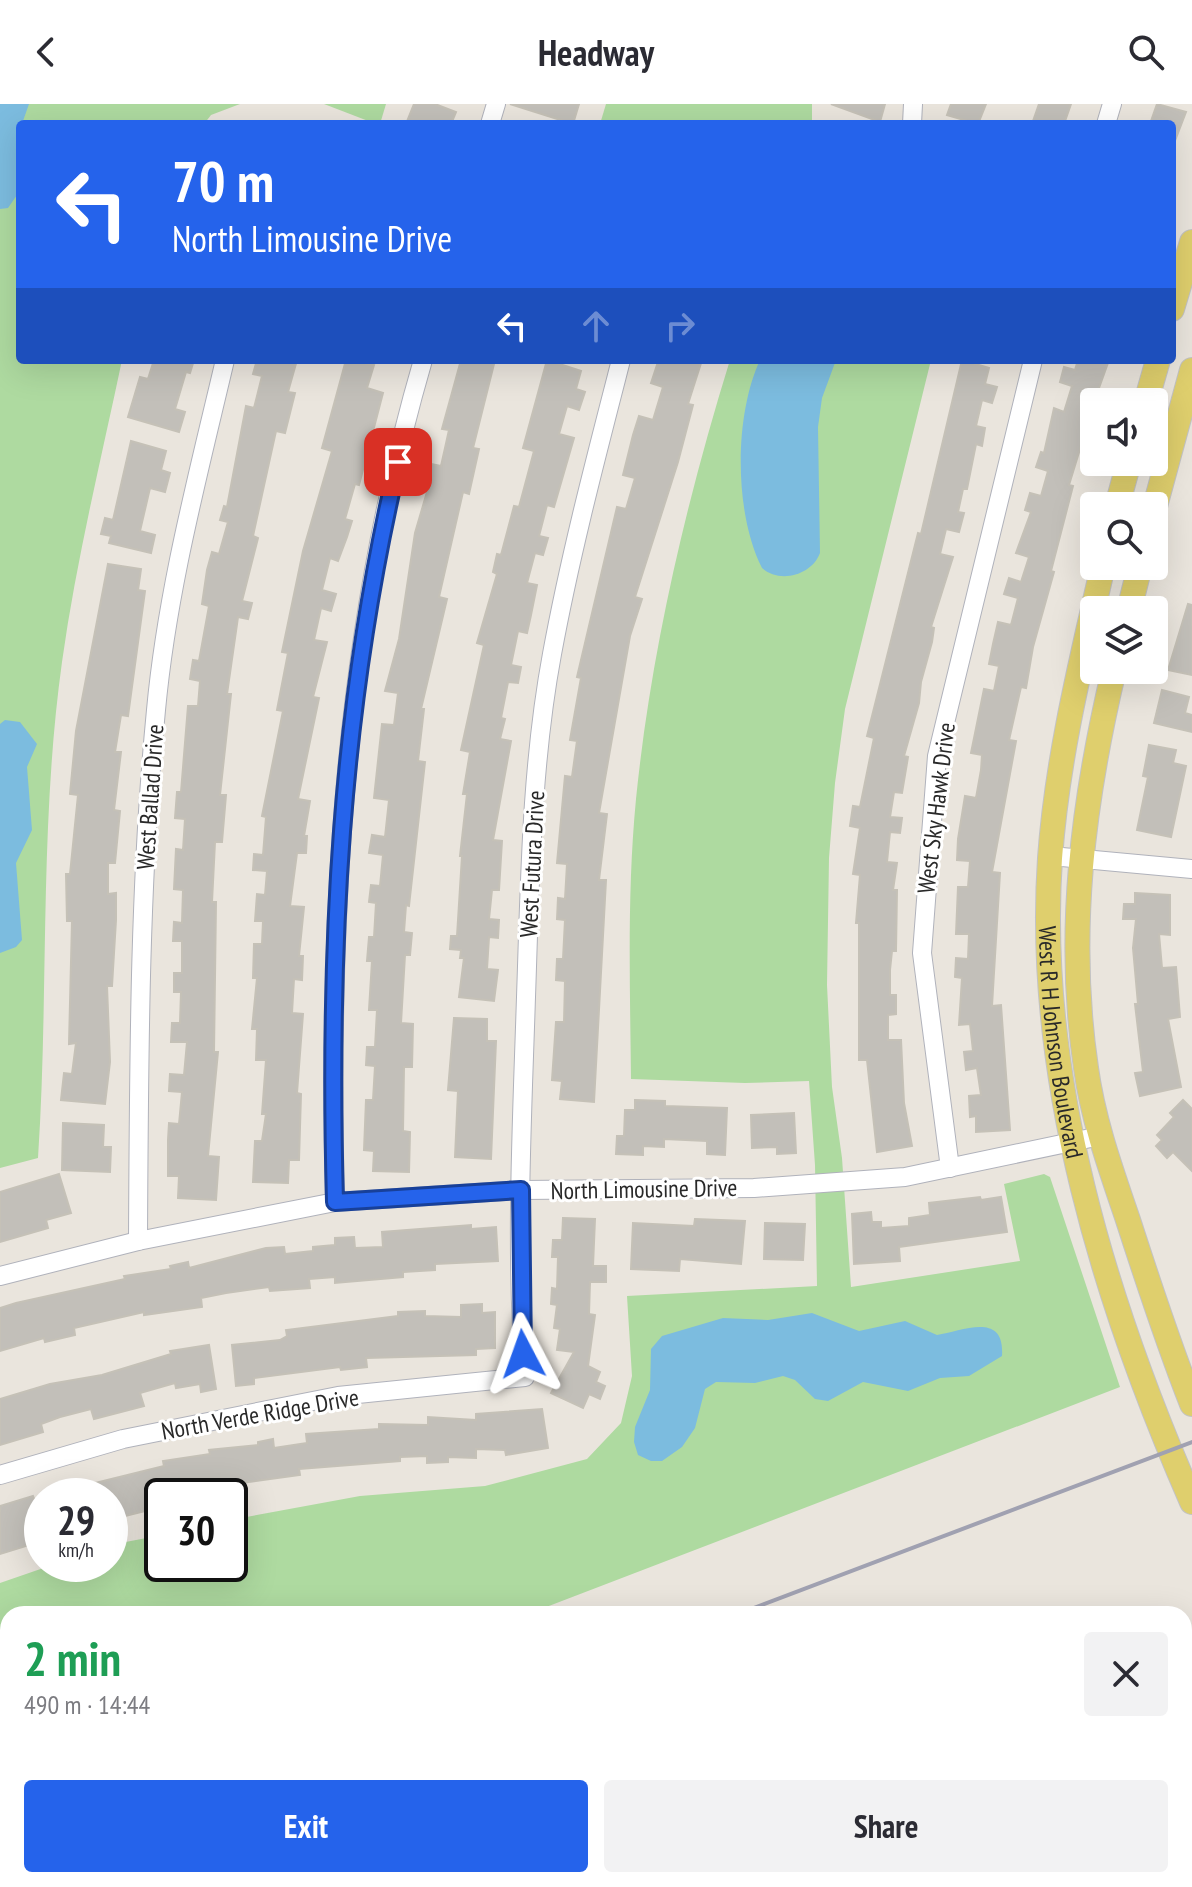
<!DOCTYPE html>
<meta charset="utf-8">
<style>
:root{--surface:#fff;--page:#f2f2f3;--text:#2b2b33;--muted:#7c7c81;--accent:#2563eb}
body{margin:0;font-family:"PT Sans Narrow",sans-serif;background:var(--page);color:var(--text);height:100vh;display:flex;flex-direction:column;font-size:30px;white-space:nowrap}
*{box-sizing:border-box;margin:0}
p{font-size:26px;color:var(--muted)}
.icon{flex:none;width:44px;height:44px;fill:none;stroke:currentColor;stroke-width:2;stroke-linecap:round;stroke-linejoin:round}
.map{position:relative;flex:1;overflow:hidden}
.side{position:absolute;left:0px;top:1502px;width:1192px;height:282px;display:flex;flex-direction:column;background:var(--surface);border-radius:24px 24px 0 0;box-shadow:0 8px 32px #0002}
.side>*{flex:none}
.hud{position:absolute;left:16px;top:16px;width:1160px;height:244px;border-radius:8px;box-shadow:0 8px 32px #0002;background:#2563eb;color:#fff;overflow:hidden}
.buttons{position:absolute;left:1080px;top:284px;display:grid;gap:16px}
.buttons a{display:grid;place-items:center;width:88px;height:88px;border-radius:8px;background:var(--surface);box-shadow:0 8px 32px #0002;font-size:40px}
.speed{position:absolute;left:24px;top:1374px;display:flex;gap:16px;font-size:40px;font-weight:700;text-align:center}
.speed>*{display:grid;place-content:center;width:104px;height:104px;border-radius:50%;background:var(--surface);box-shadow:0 8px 32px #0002;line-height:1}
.speed small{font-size:20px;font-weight:400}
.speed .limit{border:4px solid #111;border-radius:12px;background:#fff;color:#111}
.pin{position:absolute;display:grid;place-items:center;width:68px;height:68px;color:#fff;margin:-34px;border-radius:16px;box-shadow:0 4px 12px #0006}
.me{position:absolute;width:88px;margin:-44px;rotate:356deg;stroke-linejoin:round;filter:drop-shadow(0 0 6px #0008)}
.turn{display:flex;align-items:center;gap:28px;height:168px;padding:0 24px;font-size:36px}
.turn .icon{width:104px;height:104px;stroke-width:2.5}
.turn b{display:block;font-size:56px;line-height:68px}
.lanes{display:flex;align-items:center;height:76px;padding:0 24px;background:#0003;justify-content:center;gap:40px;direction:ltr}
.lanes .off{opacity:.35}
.round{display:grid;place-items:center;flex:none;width:84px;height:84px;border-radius:8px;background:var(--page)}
.summary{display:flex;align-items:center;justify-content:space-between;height:136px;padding:0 24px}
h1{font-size:48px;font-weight:700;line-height:60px;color:#1e9e55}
.primary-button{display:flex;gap:16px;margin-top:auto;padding:16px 24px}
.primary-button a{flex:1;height:92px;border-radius:8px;background:var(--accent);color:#fff;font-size:32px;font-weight:700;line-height:92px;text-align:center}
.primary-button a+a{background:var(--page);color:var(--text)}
header{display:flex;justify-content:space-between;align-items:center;height:104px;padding:0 24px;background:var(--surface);font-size:36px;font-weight:700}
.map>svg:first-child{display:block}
.green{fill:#aedaa0}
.water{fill:#7cbcdf}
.building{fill:#c2bfb9;stroke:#c5c1b7;stroke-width:2}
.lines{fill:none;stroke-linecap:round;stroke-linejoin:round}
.minor-casing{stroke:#b0b2bb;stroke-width:20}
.major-casing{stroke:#c3c3c3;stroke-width:26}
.highway-casing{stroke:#c3c3c3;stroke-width:30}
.minor{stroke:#fff;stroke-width:18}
.major{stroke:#dfcf6d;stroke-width:24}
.highway{stroke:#eaac68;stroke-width:28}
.rail{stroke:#a0a1b1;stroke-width:4}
.route-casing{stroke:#184099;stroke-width:20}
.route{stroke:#2563eb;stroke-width:14}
.labels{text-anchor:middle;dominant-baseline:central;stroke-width:6;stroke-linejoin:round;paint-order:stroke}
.street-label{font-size:24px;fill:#292929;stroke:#fff}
</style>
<header><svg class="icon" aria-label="back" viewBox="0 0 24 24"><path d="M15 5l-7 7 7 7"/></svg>Headway<svg class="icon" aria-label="search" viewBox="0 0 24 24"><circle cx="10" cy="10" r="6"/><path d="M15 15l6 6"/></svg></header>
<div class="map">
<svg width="1192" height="1783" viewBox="0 0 1192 1783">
<rect width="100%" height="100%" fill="#eae5dd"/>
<g class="green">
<path d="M0,0H240L211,11L204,20H20V256H122C101,356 76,457 62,558C39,723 49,889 38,1054L0,1064Z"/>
<polygon points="324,0 386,0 380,20 376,20"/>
<polygon points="606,0 812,0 812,20 600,20"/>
<path d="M730,256H931L845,605L835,679L829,754L827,881L832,983L842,1054L851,1183L1020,1157L1004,1080L1044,1070L1050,1073L1120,1283L528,1510H8V1710L0,1713V1479L55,1460H110V1441L162,1431V1460H230V1416L360,1392L485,1382L587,1355L621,1319L632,1272L627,1192L817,1182L815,1061L809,977L745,979L631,975C630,882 627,787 636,695C651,547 686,398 730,256Z"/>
<polygon points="1184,1769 1192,1775 1192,1783 746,1783 790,1776 1184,1776"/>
</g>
<g class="water">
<polygon points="0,0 29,0 18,31 17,91 8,104 0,105"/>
<path d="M760,256H836L822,294L818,323L820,449C812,471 780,480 762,464C734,409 734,312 760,256Z"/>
<polygon points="5,616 20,618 37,640 27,663 32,726 16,759 22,836 16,843 0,849 0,620"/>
<path d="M812,1209L859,1227L905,1217L937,1231C961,1228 1005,1206 1002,1252L969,1272L940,1274L908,1287L863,1278L828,1297L815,1295L795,1276L783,1272L755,1279L716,1278L705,1285L695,1324L682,1343L662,1357H651L638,1351L634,1338L635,1323L650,1286L651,1245L662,1232L723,1214L768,1216Z"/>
</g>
<g class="building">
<polygon points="414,0 435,0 456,8 451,20 406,20"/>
<polygon points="510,0 579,0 573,20"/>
<polygon points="831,0 885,0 880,18"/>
<polygon points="951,0 986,0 978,20 947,11"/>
<polygon points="1039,0 1071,0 1064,20 1032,20"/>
<polygon points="1157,0 1186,8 1173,42 1172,20 1150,20"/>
<polygon points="154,256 194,256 190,269 186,268 175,305 185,308 179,328 128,313 140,273 148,275"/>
<polygon points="257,256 297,256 288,288 295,289 285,329 276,327 265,377 253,432 258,434 242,497 252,499 248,515 238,513 227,590 231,590 220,691 226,691 222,738 215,738 212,798 216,798 214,948 218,948 208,1052 219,1053 216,1096 178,1094 179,1072 168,1072 168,1036 169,1019 179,1020 182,988 169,987 170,970 184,971 187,938 171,938 172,919 180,919 181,888 174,888 174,869 182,869 182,837 173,837 174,818 182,819 183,786 174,785 176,745 183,746 185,715 175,714 177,688 181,688 188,602 198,602 200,577 190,575 193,556 199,557 209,502 202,500 207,466 212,448 219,450 228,418 220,416 224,402 227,403 246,302 254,304 262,272 253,270"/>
<polygon points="346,256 374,261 367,284 383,289 359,381 355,380 345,415 352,417 347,433 338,457 330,454 322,486 336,490 331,507 321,504 314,536 327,538 313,593 319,594 298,695 310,697 304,732 307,732 306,749 297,749 290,802 304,803 299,852 303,852 302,876 294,875 292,909 303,910 297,989 301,990 299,1056 289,1056 288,1079 253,1078 255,1037 262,1037 266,1010 262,1010 266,956 256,956 257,925 252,925 257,874 253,874 254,840 262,840 263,817 255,817 257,790 265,791 267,767 253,766 254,750 263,751 266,713 262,712 283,607 277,606 288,549 282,548 303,447 332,347 322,344"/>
<polygon points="461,256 495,256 473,344 479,345 469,390 463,388 439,493 447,495 421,605 424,605 418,657 425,658 409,802 406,801 404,828 412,829 410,851 405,851 401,919 413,920 412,963 404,963 403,1027 410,1028 409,1068 373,1067 374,1047 364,1046 366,996 373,996 375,962 366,961 367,943 375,943 377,906 369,906 372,857 367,857 369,833 374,833 376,799 369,798 371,781 380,782 383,751 369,749 372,731 385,733 389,696 374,694 382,620 394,621 398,589 385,587 399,535 415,429 429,381 431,360 441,362 449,326 442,325"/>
<polygon points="547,256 581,267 576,285 585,288 579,306 567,302 559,330 574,334 554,403 547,401 539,432 548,434 543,451 535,449 527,479 537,481 531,511 527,529 518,527 511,561 521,563 518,579 508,578 501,614 505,615 500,635 511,637 493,736 502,737 499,786 492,786 489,815 499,816 498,834 489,833 487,865 498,866 494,897 459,893 464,854 460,854 461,846 450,845 451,832 457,832 462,752 460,752 467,690 463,690 470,648 461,646 484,541 477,539 497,470 493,468 497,450 501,451 514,402 519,403 534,347 523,344"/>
<polygon points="667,256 702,256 688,300 693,301 678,358 635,493 642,495 630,532 599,709 607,710 599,776 606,776 594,998 560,995 562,977 552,976 556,918 564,918 565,877 556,876 557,855 563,855 565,816 557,815 558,794 565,795 567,760 557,759 565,672 572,673 577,637 570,636 581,574 577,573 617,403 626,405 635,374 623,371 633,331 639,312 653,316 663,283 651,279 658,258 666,260"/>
<polygon points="962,256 989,264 985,280 997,283 992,299 982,296 976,322 985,324 982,342 976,340 967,385 963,385 958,408 964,409 959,428 946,425 940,450 953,453 931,523 934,524 932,538 921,578 919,599 904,652 908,653 902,689 894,688 890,713 902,714 900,729 890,728 887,758 897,759 893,786 897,786 896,847 892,847 890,866 890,891 896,891 896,910 888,911 888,936 901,936 904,999 912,1042 877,1048 867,956 859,956 859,819 856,819 860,771 853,770 860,724 850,722 853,702 860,703 874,634 867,632 918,429 921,430"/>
<polygon points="1078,256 1109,256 1094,298 1094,314 1088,333 1084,332 1069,381 1073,382 1051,467 1054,468 1033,543 1026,584 1021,583 1009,636 1016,637 992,768 1000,769 992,902 1001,901 1010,1026 976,1028 976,1012 970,1013 969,992 981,991 977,964 966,966 964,948 973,947 970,920 959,921 962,874 955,873 956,854 968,855 969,830 956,830 958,783 968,783 970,757 957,756 958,735 965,692 976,694 981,666 982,651 971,649 984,585 994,587 999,562 989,560 993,540 998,518 1011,521 1018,494 1004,490 1009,474 1021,478 1029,453 1016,449 1031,408 1025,406 1030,389 1041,392 1048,367 1036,363 1041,348 1044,349 1054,304 1064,308 1072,282 1060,278 1064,263 1075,266"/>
<polygon points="131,337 166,347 161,366 170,369 165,388 150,384 140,427 155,431 151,449 109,439 111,432 101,430 105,414 113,416"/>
<polygon points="108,460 141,465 138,486 145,487 128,612 121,611 115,648 121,648 114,706 120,707 115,759 108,759 108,790 116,789 116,816 112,882 107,882 110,958 105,1000 61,996 64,969 72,970 76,939 69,940 72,817 67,817 66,770 70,770 78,691 70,690 76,627"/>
<polygon points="1188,500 1192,501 1192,571 1168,566"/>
<polygon points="1162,586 1189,593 1185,609 1192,611 1192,628 1154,619"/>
<polygon points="1149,641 1176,646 1173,659 1186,662 1171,733 1137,726 1148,673 1143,672"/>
<polygon points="1135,789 1170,791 1170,831 1159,830 1162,864 1176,863 1180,913 1168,915 1181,983 1140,992 1135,969 1143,968 1135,900 1138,900 1133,844 1136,815 1123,815 1124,800 1135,800"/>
<polygon points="454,914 487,915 487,937 496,937 491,1055 455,1053 458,987 448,986"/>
<polygon points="635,996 665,997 665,1002 727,1004 725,1051 707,1050 707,1037 664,1035 664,1043 643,1042 643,1051 616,1050 617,1032 624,1032 625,1006 635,1006"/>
<polygon points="1183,996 1192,1005 1192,1067 1173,1048 1167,1054 1156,1042 1162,1036 1157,1031 1174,1013 1170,1009"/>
<polygon points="794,1009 796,1049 777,1050 777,1043 752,1044 751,1011"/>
<polygon points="63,1019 104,1021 103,1043 111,1043 110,1068 62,1066"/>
<polygon points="59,1070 71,1109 46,1116 48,1124 0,1138 0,1088"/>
<polygon points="980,1093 981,1096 1001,1093 1007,1128 899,1143 900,1157 854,1160 852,1110 871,1108 872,1118 881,1118 881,1124 909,1122 909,1114 930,1111 929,1099"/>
<polygon points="563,1114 595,1115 593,1162 606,1162 606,1178 590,1178 589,1210 595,1211 588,1262 600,1268 596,1278 605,1282 600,1295 589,1290 583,1304 551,1289 574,1248 557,1246 560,1225 554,1224 557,1201 551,1200 552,1184 557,1185 558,1153 552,1153 553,1136 562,1136"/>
<polygon points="695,1115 745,1117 741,1160 680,1155 679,1167 631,1165 633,1119 694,1122"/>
<polygon points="765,1119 805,1120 803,1156 764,1155"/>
<polygon points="471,1121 471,1125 496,1123 498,1157 435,1160 435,1166 403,1168 403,1173 335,1179 335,1173 309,1175 310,1184 270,1187 269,1183 226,1189 201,1194 202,1203 144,1211 144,1208 74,1224 75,1231 45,1238 44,1234 0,1247 0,1204 16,1199 125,1175 124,1172 171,1165 170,1162 188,1158 189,1164 266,1144 284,1143 285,1150 313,1147 313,1143 335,1141 335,1134 354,1133 355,1144 383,1143 382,1128"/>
<polygon points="482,1200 482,1209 495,1208 495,1244 476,1245 476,1251 366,1254 367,1263 341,1266 340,1263 254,1274 254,1280 236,1282 232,1241 280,1236 287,1232 286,1226 398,1212 398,1208 425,1207 425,1212 461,1213 461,1201"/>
<polygon points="209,1241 216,1285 201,1288 200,1280 176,1284 175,1279 140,1289 144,1302 94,1315 91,1305 60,1313 41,1320 43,1328 0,1341 0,1295 50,1280 102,1271 171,1250 170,1247"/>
<polygon points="542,1305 548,1344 506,1351 505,1346 476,1345 476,1354 448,1353 448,1358 427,1359 427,1352 400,1353 400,1357 299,1365 300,1371 206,1384 207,1388 184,1392 158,1392 161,1403 121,1413 120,1409 110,1412 110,1392 45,1392 78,1379 79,1383 164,1362 163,1357 210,1350 209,1346 258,1341 258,1338 273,1335 274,1344 307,1339 306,1330 379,1325 379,1320 428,1321 428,1313 476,1316 476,1310"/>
<polygon points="33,1392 35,1397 42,1395 42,1437 0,1450 0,1402"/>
</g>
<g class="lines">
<g class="minor-casing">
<g id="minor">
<polyline points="490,20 496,0"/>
<polyline points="912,20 913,0"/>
<polyline points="1106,20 1112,0"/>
<polyline points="1051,752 1192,765"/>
<polyline points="950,1064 922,849 937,652 1033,256"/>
<path d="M335,1098C328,815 343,530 423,256"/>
<path d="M138,1137C139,960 139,782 156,606C167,487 198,371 225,256"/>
<polyline points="0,1172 138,1137 335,1098 521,1086 754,1084 905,1073 1100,1032"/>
<path d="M0,1371L123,1335L338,1292L525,1273C515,1147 522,1020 526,893C530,778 531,663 552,550C570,452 596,353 621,256"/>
</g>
</g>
<g class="major-casing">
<g id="major">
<polyline points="1172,205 1192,138"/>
<polyline points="1146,298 1158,256"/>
<polyline points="1117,402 1129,358"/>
<polyline points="1154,406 1192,266"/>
<path id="s1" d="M1103,462C1081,558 1057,655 1050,754C1035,973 1105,1199 1192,1398"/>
<polyline points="1129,506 1140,462"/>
<path d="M1114,566C1083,697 1066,829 1086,964C1093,1016 1111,1066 1128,1116C1148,1178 1168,1239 1192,1300"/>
</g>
</g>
<g class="highway-casing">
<g id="highway">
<polyline points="1184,1575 1192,1573"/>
<polyline points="1184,1618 1192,1615"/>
<polyline points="1184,1640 1192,1639"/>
<polyline points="437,1783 464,1776"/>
<polyline points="596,1783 624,1776"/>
</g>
</g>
<use href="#minor" class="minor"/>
<use href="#major" class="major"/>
<use href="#highway" class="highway"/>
<g class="rail">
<polyline points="738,1510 1192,1338"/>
<polyline points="7,1783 26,1776"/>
</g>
</g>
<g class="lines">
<g class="route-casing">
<path id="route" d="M398,358C340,604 328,846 335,1098L521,1086L523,1250"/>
</g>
<use href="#route" class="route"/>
</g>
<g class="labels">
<g class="street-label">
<text transform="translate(150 693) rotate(-86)">West Ballad Drive</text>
<text transform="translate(936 704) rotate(-83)">West Sky Hawk Drive</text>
<text transform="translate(532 760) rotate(-87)">West Futura Drive</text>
<text stroke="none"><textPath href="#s1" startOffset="482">West R H Johnson Boulevard</textPath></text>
<text transform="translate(644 1085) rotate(-1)">North Limousine Drive</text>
<text transform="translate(260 1310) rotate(-10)">North Verde Ridge Drive</text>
</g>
</g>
</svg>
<div class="buttons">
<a><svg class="icon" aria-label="sound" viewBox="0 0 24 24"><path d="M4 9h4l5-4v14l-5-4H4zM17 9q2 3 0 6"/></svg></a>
<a><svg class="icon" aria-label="search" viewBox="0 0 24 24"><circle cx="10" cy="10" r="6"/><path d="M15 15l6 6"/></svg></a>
<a><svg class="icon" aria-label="layers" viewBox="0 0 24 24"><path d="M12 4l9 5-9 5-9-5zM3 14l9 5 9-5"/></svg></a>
</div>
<div class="speed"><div>29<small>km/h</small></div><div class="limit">30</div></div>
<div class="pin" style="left:398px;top:358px;background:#d93025"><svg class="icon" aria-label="arrive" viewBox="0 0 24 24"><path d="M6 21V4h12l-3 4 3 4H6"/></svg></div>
<svg class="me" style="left:523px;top:1250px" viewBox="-20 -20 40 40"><path d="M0-17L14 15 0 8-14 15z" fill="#2563eb" stroke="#fff" stroke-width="4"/></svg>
<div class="hud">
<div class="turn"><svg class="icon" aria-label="left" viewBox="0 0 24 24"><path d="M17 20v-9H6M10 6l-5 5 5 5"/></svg><div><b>70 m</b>North Limousine Drive</div></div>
<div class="lanes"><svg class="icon" aria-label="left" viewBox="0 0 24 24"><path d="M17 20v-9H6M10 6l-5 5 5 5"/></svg><svg class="icon off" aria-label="ahead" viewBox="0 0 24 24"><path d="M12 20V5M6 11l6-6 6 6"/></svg><svg class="icon off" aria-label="right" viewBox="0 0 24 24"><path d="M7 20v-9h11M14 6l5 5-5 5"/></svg></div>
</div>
<section class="side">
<div class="summary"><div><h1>2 min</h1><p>490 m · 14:44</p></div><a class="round"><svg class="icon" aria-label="close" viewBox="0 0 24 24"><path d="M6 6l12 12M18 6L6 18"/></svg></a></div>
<div class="primary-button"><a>Exit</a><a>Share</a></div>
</section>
</div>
